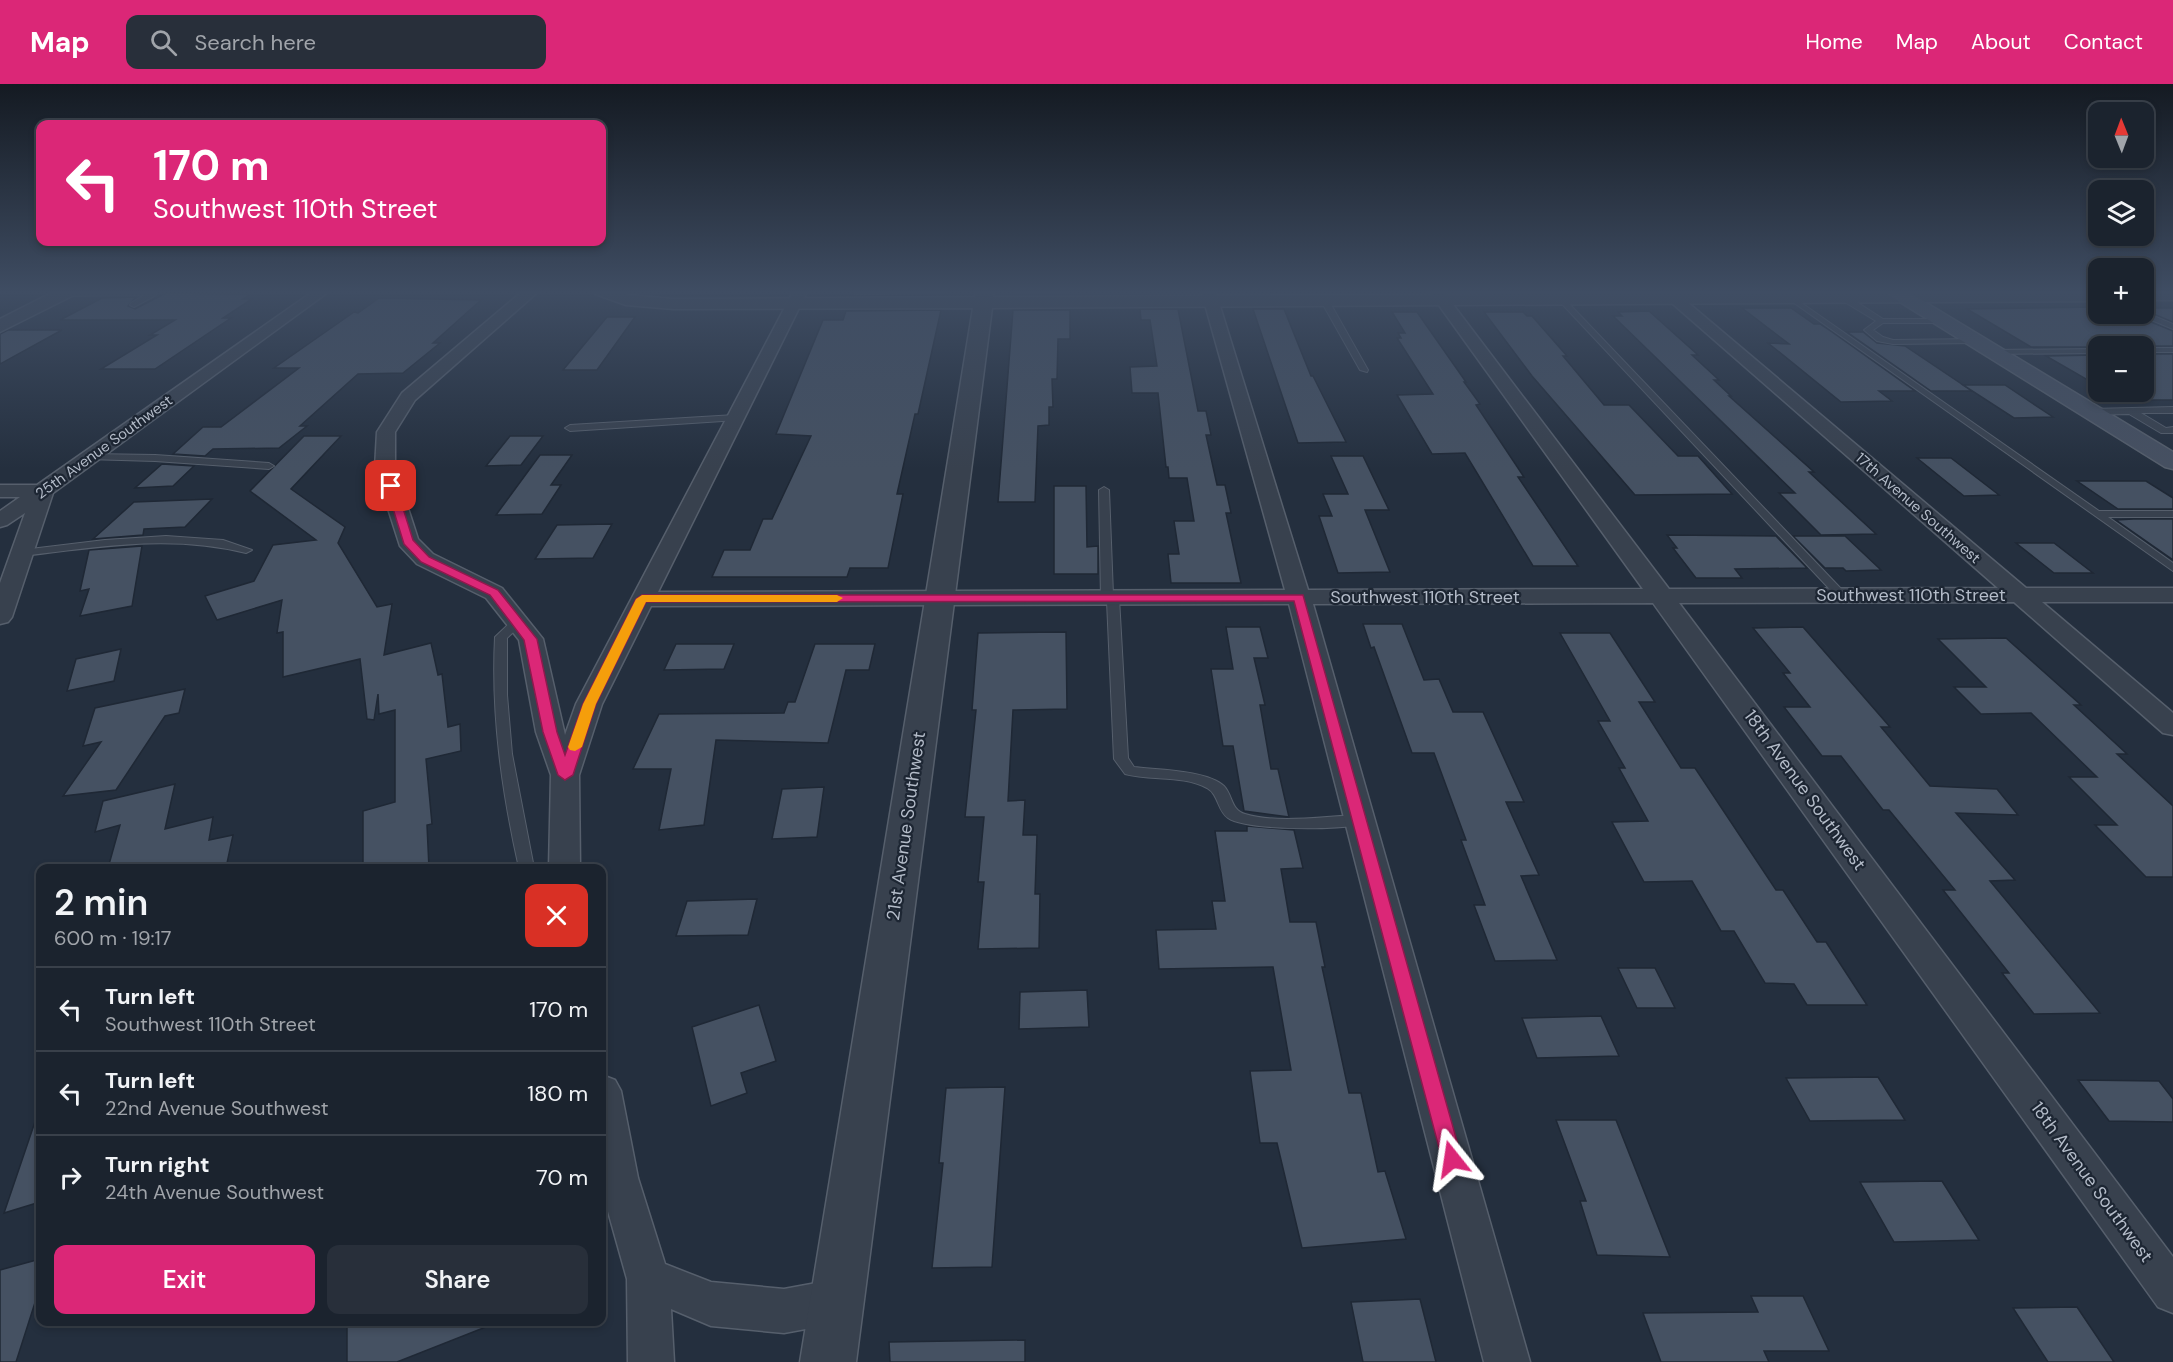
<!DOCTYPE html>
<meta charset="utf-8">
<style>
:root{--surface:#1b232e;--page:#282f3a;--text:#f1f3f6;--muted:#a0a4aa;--line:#39404a;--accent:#db2777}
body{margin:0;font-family:"DM Sans",sans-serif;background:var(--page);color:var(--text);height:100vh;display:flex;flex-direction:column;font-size:22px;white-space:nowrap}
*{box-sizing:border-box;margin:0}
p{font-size:20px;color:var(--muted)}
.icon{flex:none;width:33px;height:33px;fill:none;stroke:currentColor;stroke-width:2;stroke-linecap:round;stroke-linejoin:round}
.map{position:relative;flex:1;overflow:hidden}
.panel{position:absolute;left:36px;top:780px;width:570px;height:462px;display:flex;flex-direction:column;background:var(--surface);border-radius:12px;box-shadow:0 3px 9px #0003,0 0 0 2px var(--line)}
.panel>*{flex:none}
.guide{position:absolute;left:36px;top:36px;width:570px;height:126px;border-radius:12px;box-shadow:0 3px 9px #0003,0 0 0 2px var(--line);background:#db2777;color:#fff;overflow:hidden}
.needle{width:39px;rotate:359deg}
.buttons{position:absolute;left:2088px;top:18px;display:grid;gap:12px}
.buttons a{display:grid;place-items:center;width:66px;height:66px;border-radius:12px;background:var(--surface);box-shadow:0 3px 9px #0003,0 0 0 2px var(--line);font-size:30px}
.pin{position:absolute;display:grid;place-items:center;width:51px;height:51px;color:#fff;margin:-26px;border-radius:12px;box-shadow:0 3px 9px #0006}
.me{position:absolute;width:66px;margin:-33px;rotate:345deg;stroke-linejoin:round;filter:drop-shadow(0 0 4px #0008)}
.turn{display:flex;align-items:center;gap:21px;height:126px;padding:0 18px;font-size:27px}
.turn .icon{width:78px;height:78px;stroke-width:2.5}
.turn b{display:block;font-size:42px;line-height:51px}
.round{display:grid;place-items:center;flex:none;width:63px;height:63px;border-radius:12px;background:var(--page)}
.overview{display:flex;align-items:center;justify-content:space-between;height:102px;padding:0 18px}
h1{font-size:36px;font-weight:600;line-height:45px}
.button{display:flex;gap:12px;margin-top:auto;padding:12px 18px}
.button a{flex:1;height:69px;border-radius:12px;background:var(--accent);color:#fff;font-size:24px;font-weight:600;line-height:69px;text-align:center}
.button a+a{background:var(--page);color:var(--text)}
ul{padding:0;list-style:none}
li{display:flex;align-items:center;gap:18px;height:84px;padding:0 18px;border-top:2px solid var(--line)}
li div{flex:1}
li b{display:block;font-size:22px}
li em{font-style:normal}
header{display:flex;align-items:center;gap:36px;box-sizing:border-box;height:84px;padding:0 30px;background:var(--accent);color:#fff}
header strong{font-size:28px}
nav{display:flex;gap:33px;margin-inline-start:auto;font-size:21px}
.search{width:420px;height:54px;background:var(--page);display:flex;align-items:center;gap:15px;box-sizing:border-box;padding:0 21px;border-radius:12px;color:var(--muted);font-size:22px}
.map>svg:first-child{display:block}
.building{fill:#455162;stroke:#1f2835;stroke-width:1.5}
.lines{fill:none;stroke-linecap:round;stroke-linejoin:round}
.service-casing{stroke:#565f6c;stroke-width:2}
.minor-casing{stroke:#565f6c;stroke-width:3}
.tertiary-casing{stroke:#565f6c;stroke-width:3}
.secondary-casing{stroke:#565f6c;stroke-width:3}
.service{fill:#38414e;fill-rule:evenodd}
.minor{fill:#38414e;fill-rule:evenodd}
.tertiary{fill:#38414e;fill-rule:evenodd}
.secondary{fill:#465061;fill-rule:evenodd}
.route{fill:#db2777;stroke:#8e194d;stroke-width:1.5}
.slow{fill:#f59e0b}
.labels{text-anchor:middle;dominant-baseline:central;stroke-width:4.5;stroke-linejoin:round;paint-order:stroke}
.far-street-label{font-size:15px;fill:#b4bcc9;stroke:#1d2633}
.street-label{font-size:18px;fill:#b4bcc9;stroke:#1d2633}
</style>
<header>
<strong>Map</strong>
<div class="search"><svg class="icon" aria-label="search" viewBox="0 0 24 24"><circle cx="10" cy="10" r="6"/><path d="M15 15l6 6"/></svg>Search here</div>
<nav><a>Home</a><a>Map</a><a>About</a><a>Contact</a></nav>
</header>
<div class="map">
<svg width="2173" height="1278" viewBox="0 0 2173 1278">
<rect width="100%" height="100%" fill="#242f3e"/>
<g class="building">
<polygon points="855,206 946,206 945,211 852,212"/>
<polygon points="1015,206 1070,206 1070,210 1015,211"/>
<polygon points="166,209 251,210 243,215 252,215 223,234 231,234 155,285 101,285 157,251 150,251 175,236 60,236 102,214 136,213 128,222 135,225"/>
<polygon points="379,214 481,216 433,259 440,259 403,289 358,290 300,342 307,342 279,364 213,365 205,372 173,370 203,343 221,343 299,284 274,284 354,228 358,229"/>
<polygon points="2098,223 2098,230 2135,230 2136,232 2173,247 2173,262 2144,262 2144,255 2098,256 2098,263 2031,263 1967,225"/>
<polygon points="1742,224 1791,224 1814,240 1820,240 1832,248 1915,307 1879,307 1892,317 1841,318 1768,259 1789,260"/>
<polygon points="2144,224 2173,224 2173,238 2144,226"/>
<polygon points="1140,225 1178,225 1198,327 1206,327 1211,351 1206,351 1217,401 1225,401 1231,429 1226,429 1241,499 1171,499 1168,470 1179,470 1174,437 1194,437 1187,394 1169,394 1168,383 1166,383 1158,309 1132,309 1130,283 1157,282 1150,236 1141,236"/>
<polygon points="1253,225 1284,225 1311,292 1313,292 1346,358 1298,359"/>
<polygon points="941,226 918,330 915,330 897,410 903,410 888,484 850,484 847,493 712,493 724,466 750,466 763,435 772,435 811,352 776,350 823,236 843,236 846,227"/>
<polygon points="1013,226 1070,226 1070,255 1058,255 1057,295 1052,295 1053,323 1049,323 1049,341 1038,342 1035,418 998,418"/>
<polygon points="1649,227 1698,271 1692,271 1719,296 1714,296 1731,312 1729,312 1814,388 1809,388 1876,450 1821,451 1779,409 1795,409 1613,232 1622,232 1618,228"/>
<polygon points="1392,228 1417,228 1466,298 1464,298 1480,320 1476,321 1524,393 1518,393 1578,482 1533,482 1465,369 1432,370 1397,311 1433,310 1397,254 1401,254 1398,249 1405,249"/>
<polygon points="1484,228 1523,228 1527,232 1532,232 1567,272 1563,272 1604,321 1629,321 1678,372 1698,372 1732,410 1635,411 1532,292"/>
<polygon points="607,233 635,233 597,286 563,286"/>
<polygon points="8,246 62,246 0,280 0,250"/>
<polygon points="1847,248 1863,248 1877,259 1905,262 1972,307 1931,307"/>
<rect x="2144" y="270" width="29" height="46"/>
<polygon points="2098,271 2098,302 2046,272"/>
<polygon points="1963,301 2005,301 2053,333 2014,334"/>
<polygon points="304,352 341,352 291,405 345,443 338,459 377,523 392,520 384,571 431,559 438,591 442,590 448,643 460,640 461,667 426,675 432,740 427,741 429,784 363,784 363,727 395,718 395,626 379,630 378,610 374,636 367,635 360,575 283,593 283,548 277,549 282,516 217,536 205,512 254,497 273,461 316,456 250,407"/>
<polygon points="510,352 543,352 521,381 486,382"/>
<polygon points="540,371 572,371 551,401 561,401 542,430 496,431"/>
<polygon points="1331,372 1363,372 1389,426 1365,426 1390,488 1338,489 1319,432 1332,432 1323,410 1348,410"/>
<polygon points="1917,374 1951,374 1999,411 1964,412"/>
<polygon points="162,380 194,382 173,402 135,404"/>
<polygon points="2077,397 2146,397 2173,414 2173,425 2118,425"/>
<polygon points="1054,402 1086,402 1087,463 1098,462 1098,490 1054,490"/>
<polygon points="212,415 185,443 144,445 143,451 93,455 134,418"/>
<polygon points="2133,435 2173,435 2173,476 2116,436"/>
<polygon points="612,440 593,474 535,475 557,441"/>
<polygon points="1667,451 1776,452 1807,484 1735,485 1742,494 1696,494 1673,464 1677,464"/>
<polygon points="1793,452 1845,452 1881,486 1846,487 1843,484 1825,484"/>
<polygon points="2016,459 2054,459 2093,489 2054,489"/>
<polygon points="142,462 132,522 80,532 89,505 80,507 89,466"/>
<polygon points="1363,540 1402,540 1424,596 1439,595 1453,628 1483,628 1524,718 1506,718 1539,791 1521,792 1557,876 1495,877 1474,821 1485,821 1461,756 1466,756 1434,669 1412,669 1374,563 1371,564"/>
<polygon points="1226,543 1260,543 1268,574 1254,574 1265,621 1260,621 1271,685 1278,685 1289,733 1244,727 1233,662 1223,662 1211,585 1233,585"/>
<polygon points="1803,543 1890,643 1881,643 1930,702 1997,705 2018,731 1956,729 2015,796 1990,797 2100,929 2034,930 2002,889 2009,889 1943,806 1955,806 1889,726 1883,726 1841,672 1822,672 1784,623 1810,623 1783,589 1790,589 1753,544"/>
<polygon points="1066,548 1067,625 1013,626 1008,717 1025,716 1023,751 1037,751 1035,810 1040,810 1039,864 978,865 984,798 978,798 984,733 965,733 976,626 972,626 978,549"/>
<polygon points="1560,549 1610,549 1655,618 1639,618 1681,684 1695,684 1776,806 1783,806 1817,858 1826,858 1867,921 1807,921 1794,900 1765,899 1734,847 1721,847 1692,797 1644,798 1612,738 1648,737 1619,684 1625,684 1598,637 1610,637"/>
<polygon points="2006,554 2081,621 2074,621 2127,670 2117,670 2173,722 2173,793 2146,793 2095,741 2117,741 2069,693 2097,693 2031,629 1981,630 1954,603 1986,603 1938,555"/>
<polygon points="676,560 734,560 724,585 664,586"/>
<polygon points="815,560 875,560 869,586 846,586 828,659 716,656 704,741 659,746 671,685 633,685 659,630 784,629 788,618 795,618"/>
<polygon points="121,565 114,597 67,607 76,575"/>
<polygon points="185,605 179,629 165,632 116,706 63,712 101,658 83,662 95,624"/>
<polygon points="175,700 165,745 213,733 209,756 233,751 226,784 108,784 120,741 95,748 103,717"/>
<polygon points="824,703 817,753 772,755 782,705"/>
<polygon points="1247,742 1294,746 1303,784 1281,785 1290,838 1316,838 1325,883 1322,883 1349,1009 1361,1009 1378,1088 1385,1087 1406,1155 1302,1164 1277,1059 1260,1059 1250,987 1291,986 1273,883 1159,885 1156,846 1216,845 1212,817 1225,817 1215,747 1247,747"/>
<polygon points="757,815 748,851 676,852 687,817"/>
<polygon points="1618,884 1655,884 1675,924 1637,924"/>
<polygon points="1087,906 1089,943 1019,945 1020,908"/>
<polygon points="759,921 776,977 741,989 747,1009 711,1022 692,943"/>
<polygon points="1601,932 1619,972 1537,974 1522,934"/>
<polygon points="1878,993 1905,1036 1810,1037 1786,994"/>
<polygon points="2078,996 2159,997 2173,1015 2173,1038 2109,1037"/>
<polygon points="1005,1003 992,1183 932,1184 943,1079 939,1079 946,1004"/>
<polygon points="37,1032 40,1032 40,1118 4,1129"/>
<polygon points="1556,1036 1616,1036 1670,1173 1597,1171 1580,1117 1586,1117"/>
<polygon points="1942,1097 1979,1156 1894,1158 1860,1098"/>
<polygon points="40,1175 40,1203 16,1278 0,1278 0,1186"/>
<polygon points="1751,1212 1803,1212 1829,1267 1764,1267 1769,1278 1661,1278 1643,1229 1758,1228"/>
<polygon points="1420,1215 1436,1278 1363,1278 1351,1218"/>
<polygon points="2077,1223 2114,1278 2048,1278 2013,1224"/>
<polygon points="347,1238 496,1238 496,1239 397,1278 347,1278"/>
<polygon points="1025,1256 1025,1278 890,1278 889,1258"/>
</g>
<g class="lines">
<g class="service-casing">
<g id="service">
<polygon points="1549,206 1556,206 1846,510 1848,512 1846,514 1838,514"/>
<polygon points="1776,206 1783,206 2099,427 2173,427 2173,433 2108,433 2173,479 2173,487"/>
<polygon points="1981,206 1990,206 2003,213 1996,215"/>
<polygon points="2017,206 2026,206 2038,213 2031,215"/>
<polygon points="153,207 156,207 156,211 134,223 130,221 131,219 144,211 62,212 58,210 62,208"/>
<polygon points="1843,213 1849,213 1883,235 1943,235 1947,237 1943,239 1883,239 1873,246 1883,253 1893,256 1976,255 1980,257 1976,259 1893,260 1877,257 1864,246 1876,237 1843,217"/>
<polygon points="1322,215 1329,217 1368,286 1367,288 1360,286 1321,217"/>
<polygon points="2144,228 2173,240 2173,245 2137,230"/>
<rect x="2144" y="264" width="29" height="4"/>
<polygon points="2098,265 2098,269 1994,270 1990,268 1994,266"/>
<polygon points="2173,323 2173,329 2141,329 2166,344 2173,343 2173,349 2161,349 2129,330 2091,331 2086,328 2091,325"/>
<polygon points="735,331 740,334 738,336 570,347 565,344 570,341"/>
<polygon points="90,370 155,371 269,379 274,382 269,385 155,377 87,375 87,371"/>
<path d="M1104,403L1109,406L1113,511L1119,514L1128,674L1134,683C1157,686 1207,686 1224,702C1233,712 1231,726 1245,730C1278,740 1325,732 1360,731L1365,732L1367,736L1365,740C1343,746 1246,747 1228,734C1217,726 1219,711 1207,704C1183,691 1151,697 1125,690L1114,675L1107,517L1101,514L1099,406Z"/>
<path d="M166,452L223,456L252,466L246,469C169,450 99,463 22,472L16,469L22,466L105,456Z"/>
<path d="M517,535L523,539L507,554V611L512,670L534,784H519C502,708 491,632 495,553L513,536Z"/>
</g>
</g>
<g class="minor-casing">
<g id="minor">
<polygon points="315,206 331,206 53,409 12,533 8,538 0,540 0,499 25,429 7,441 0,443 0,427 20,413 0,413 0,401 37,401"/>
<polygon points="524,206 540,206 415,316 395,348 395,384 418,455 433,470 502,504 543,555 565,651 576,620 794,206 808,206 658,508 1285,506 1201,206 1215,206 1308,506 1643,505 1428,206 1442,206 1669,505 1998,504 1657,206 1673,206 2026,504 2173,504 2173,518 2042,518 2173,629 2173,651 2163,649 2014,518 1679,519 2173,1173 2173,1229 2158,1223 1653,519 1313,520 1530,1278 1484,1278 1289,520 651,522 602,620 579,691 580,784 549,784 551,691 536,648 519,556 486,514 417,480 400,462 375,384 377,348 402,309"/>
<polygon points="602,991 615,996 621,1007 638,1094 665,1180 711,1198 784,1205 838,1195 853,1202 860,1217 853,1232 838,1239 784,1249 711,1242 671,1225 674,1278 628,1278 627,1195 602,1106"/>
</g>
</g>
<g class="tertiary-casing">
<g id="tertiary">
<polygon points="57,206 79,206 76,210 0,248 0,235"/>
<polygon points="592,206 616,206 629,211 673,215 975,213 976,206 994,206 993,213 2098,207 2098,217 992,224 856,1278 800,1278 973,224 673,225 626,221 595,210"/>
<rect x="2144" y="206" width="29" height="10"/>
</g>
</g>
<g class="secondary-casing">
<polygon id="secondary" points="1884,206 1905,206 2173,368 2173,385 2165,383 1887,210"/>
</g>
<use href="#service" class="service"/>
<use href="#minor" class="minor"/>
<use href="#tertiary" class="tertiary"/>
<use href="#secondary" class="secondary"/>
</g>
<linearGradient id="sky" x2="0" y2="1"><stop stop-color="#141a22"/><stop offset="0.54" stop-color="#3f4d63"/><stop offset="1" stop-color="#3f4d63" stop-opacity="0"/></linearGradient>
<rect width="2173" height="385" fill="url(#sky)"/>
<polygon class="route" points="391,399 396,402 413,456 429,473 498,506 537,555 557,648 565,671 583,620 636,515 642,511 1303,511 1462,1075 1459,1081 1452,1084 1445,1081 1442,1075 1294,517 646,518 596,620 573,691 565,696 558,691 543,648 524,556 490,511 421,478 404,460 386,402"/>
<polygon class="slow" points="642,511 837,511 843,514 837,518 646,518 596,620 582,663 575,667 570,666 568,663 583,620 636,515"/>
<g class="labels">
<g class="far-street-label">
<text transform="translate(104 363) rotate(-36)">25th Avenue Southwest</text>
<text transform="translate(1918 424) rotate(41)">17th Avenue Southwest</text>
</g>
<g class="street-label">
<text x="1911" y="511">Southwest 110th Street</text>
<text x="1425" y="513">Southwest 110th Street</text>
<text transform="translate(1805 706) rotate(54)">18th Avenue Southwest</text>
<text transform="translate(906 742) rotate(-82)">21st Avenue Southwest</text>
<text transform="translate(2092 1098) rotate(54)">18th Avenue Southwest</text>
</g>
</g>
</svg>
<div class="buttons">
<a><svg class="needle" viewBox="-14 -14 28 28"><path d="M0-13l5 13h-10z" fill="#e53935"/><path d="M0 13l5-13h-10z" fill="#a0a4aa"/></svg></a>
<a><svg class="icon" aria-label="layers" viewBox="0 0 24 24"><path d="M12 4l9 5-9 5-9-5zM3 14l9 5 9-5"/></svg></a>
<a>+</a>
<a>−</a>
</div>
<div class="pin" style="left:391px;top:402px;background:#d93025"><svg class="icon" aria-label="arrive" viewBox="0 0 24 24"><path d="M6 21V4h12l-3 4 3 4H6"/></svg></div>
<svg class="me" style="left:1452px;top:1075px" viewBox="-20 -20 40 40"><path d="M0-17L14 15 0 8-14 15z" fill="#db2777" stroke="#fff" stroke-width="4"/></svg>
<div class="guide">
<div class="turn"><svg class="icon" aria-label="left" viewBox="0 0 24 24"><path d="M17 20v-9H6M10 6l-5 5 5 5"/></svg><div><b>170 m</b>Southwest 110th Street</div></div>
</div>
<section class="panel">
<div class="overview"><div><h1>2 min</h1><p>600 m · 19:17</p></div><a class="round" style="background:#d93025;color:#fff"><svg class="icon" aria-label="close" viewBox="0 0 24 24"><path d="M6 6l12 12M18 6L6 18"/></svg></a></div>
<ul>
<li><svg class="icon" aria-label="left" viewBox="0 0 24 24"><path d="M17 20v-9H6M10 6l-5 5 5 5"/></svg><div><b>Turn left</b><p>Southwest 110th Street</p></div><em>170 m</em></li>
<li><svg class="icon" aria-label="left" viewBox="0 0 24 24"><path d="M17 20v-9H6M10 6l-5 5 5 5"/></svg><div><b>Turn left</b><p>22nd Avenue Southwest</p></div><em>180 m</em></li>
<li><svg class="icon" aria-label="right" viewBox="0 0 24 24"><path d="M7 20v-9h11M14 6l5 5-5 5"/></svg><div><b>Turn right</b><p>24th Avenue Southwest</p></div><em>70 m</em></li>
</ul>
<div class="button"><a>Exit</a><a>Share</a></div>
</section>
</div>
